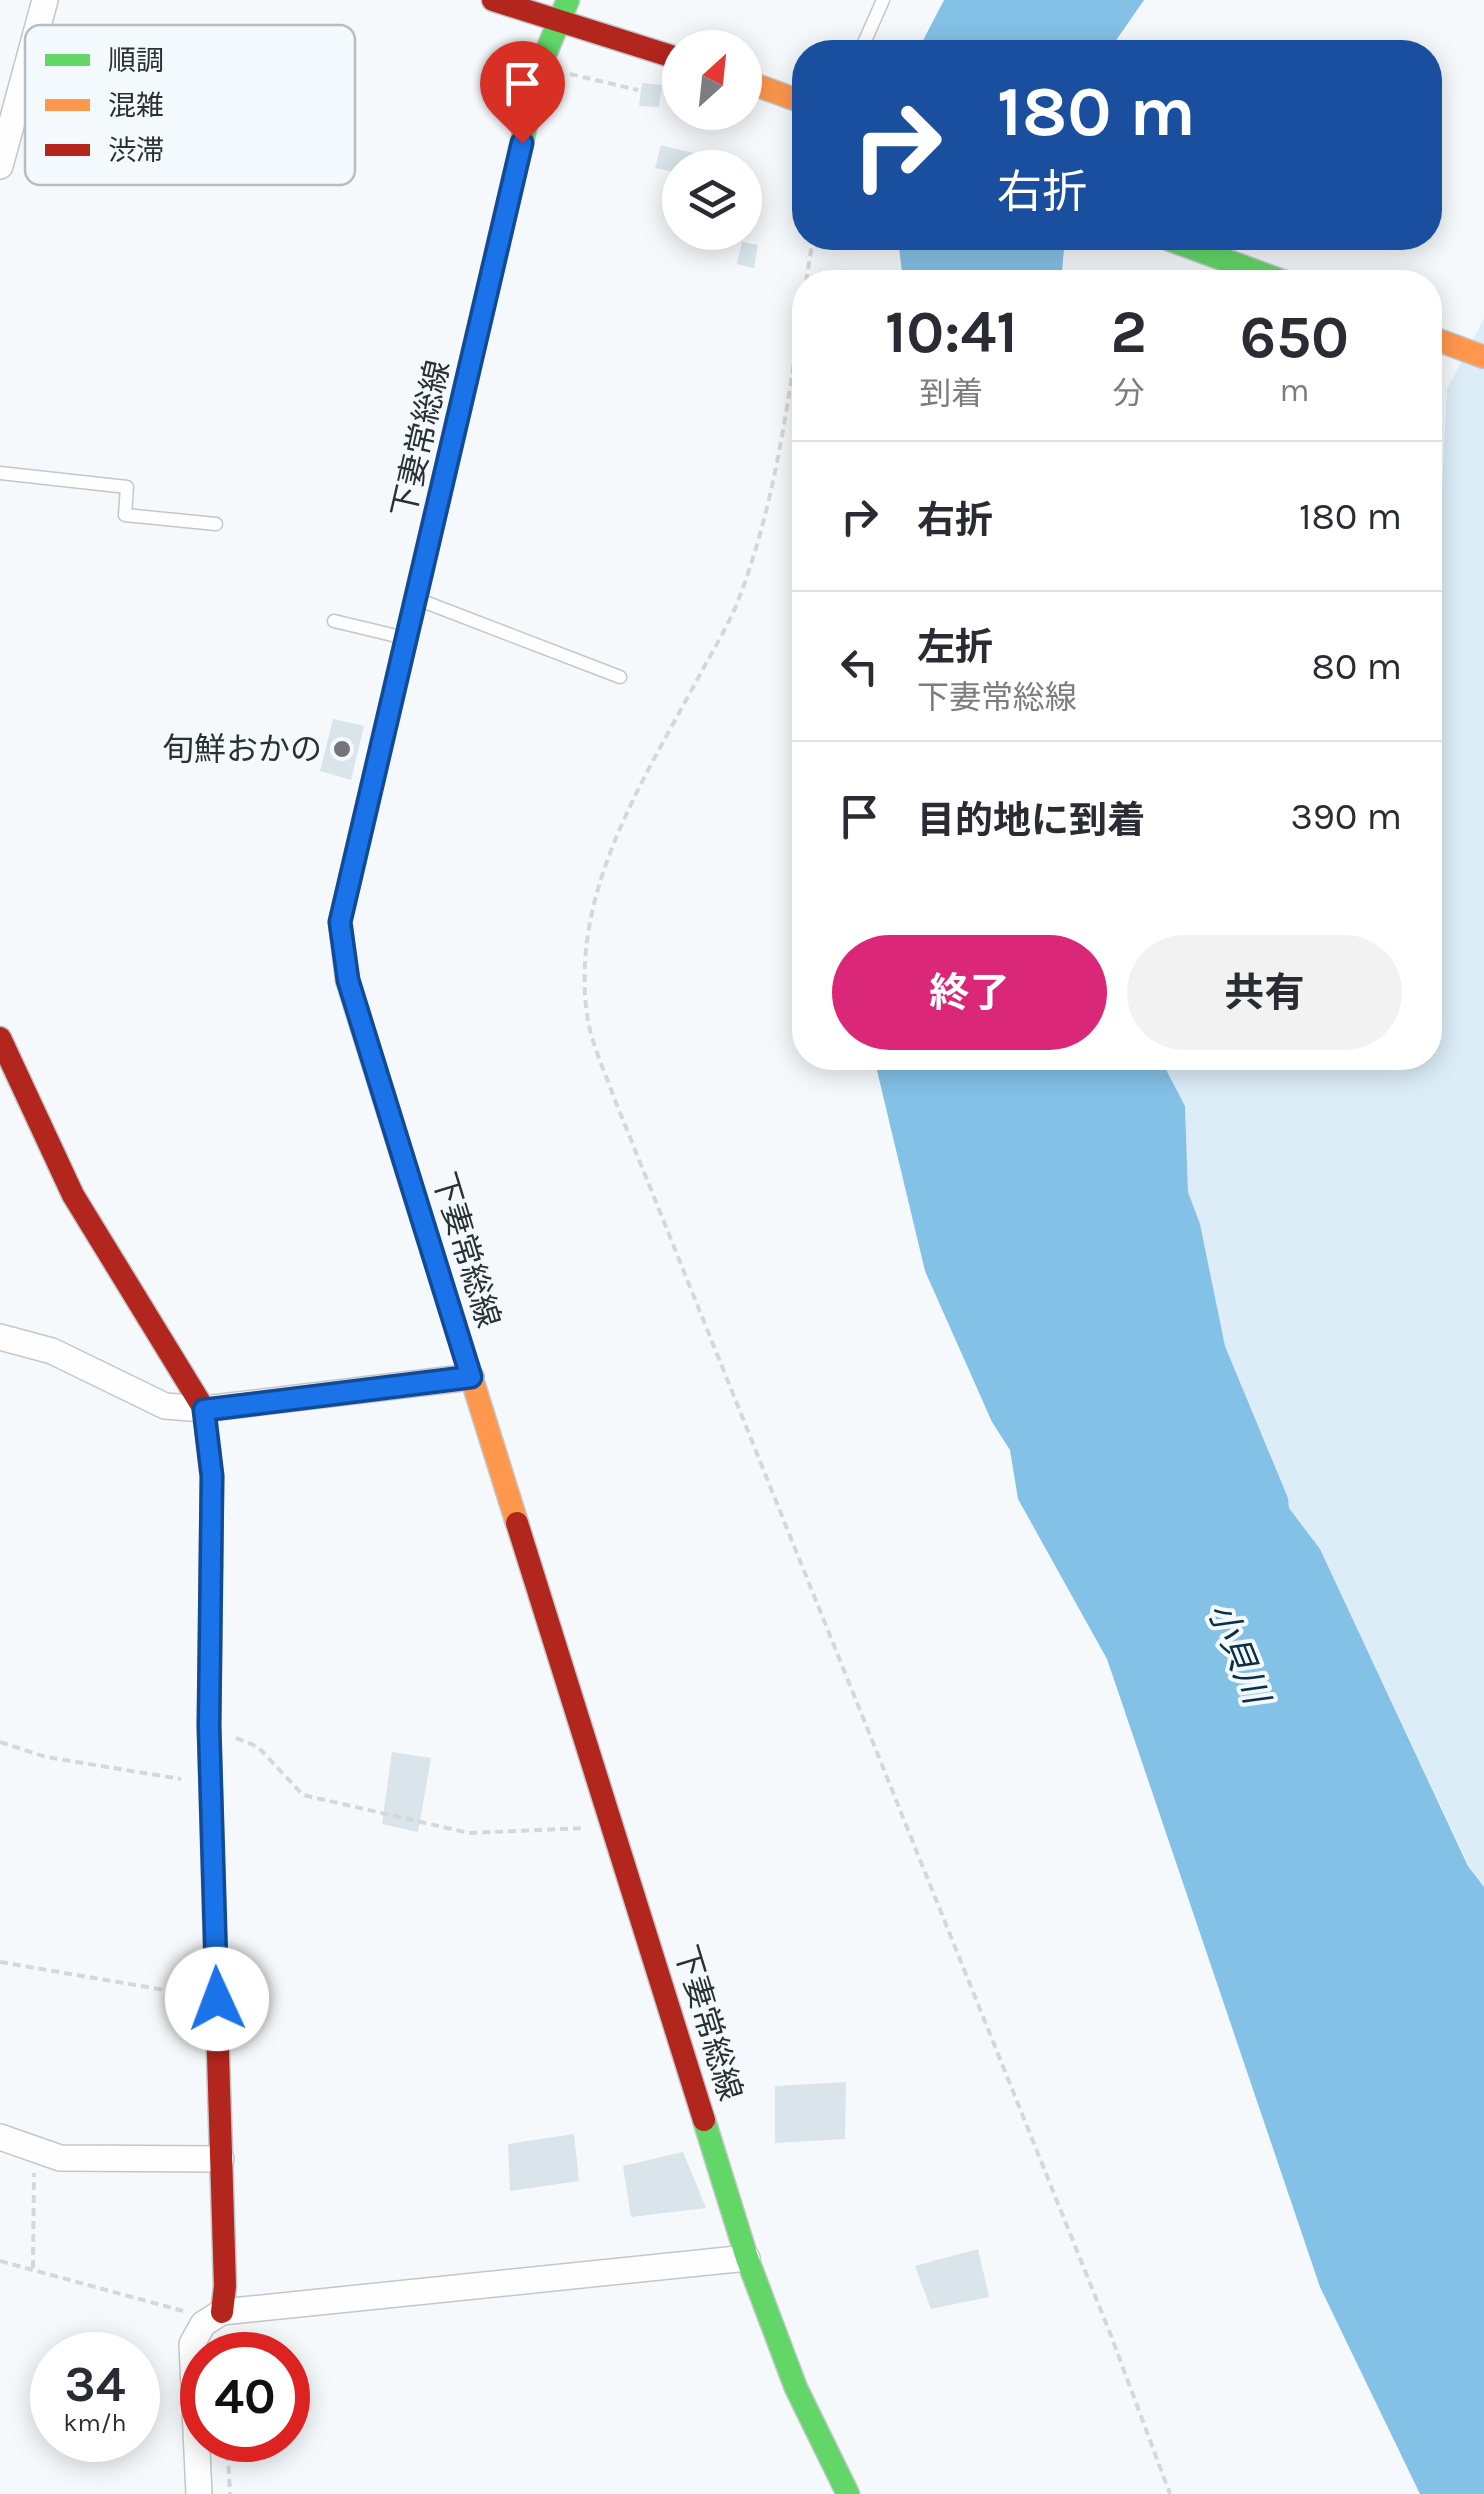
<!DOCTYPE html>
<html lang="ja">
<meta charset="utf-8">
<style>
:root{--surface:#fff;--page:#f2f2f3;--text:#2b2b33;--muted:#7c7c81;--line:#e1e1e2;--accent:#db2777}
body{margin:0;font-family:Karla,"Noto Sans JP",sans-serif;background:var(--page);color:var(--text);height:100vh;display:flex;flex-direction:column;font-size:38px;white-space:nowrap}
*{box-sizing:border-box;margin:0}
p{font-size:32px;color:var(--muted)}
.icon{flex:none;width:55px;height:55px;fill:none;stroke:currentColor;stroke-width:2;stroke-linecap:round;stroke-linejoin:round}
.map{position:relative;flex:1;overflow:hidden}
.details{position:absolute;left:792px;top:270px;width:650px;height:800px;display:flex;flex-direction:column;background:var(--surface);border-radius:40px;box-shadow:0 5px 25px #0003}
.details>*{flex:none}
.hud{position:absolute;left:792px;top:40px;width:650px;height:210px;border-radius:40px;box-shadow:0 5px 25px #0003;background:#1a4fa0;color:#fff;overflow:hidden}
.needle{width:65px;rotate:27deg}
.controls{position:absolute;left:662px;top:30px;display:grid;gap:20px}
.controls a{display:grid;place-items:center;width:100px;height:100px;border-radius:50%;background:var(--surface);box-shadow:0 5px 25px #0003;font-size:50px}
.speed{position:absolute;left:30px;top:2332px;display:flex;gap:20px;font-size:50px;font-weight:700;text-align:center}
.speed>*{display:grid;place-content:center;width:130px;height:130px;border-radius:50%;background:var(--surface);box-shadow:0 5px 25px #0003;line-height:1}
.speed small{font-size:25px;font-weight:400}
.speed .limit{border:15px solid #d22;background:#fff;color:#111}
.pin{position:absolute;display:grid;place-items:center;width:85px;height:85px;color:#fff;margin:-102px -42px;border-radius:50% 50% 50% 0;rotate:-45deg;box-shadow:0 0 10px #0007}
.pin .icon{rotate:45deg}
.me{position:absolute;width:110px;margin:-55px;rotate:358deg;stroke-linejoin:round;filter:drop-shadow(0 0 8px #0008)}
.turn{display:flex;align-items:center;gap:35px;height:210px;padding:0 40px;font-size:45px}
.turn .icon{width:130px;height:130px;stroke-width:2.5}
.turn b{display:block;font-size:70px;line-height:85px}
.eta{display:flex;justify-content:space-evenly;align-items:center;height:170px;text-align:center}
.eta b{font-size:60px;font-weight:700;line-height:70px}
.button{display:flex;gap:20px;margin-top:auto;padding:20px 40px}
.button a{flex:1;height:115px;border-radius:60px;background:var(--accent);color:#fff;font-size:40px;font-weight:700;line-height:115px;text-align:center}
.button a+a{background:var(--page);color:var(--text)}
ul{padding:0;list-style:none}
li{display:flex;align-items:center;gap:30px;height:150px;padding:0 40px;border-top:2px solid var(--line)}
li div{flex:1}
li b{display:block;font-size:38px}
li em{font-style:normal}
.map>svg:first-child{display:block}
.green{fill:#dcedf8}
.water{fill:#84c1e6}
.building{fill:#d9e4eb}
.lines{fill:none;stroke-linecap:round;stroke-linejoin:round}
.lane-casing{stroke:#c3c7ca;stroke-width:15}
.street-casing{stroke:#c3c7ca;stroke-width:28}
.fast-casing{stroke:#c3c7ca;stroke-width:25}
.slow-casing{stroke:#c3c7ca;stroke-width:25}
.jam-casing{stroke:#c3c7ca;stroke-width:25}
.path{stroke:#d6d7d8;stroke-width:4;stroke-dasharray:8 5;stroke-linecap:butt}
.lane{stroke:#fefefe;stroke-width:12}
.street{stroke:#fefefe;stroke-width:25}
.fast{stroke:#63d668;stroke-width:22}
.slow{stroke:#ff974d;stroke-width:22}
.jam{stroke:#b3261e;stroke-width:22}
.route-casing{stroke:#114b97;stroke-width:25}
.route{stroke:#1a73e8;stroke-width:18}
.poi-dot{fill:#72767a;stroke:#f4f9fd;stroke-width:4}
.labels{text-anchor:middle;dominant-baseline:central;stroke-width:8;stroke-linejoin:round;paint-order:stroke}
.street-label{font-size:32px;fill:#2b3034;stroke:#f4f9fd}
.poi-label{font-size:32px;fill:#2b3034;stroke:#f4f9fd;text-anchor:end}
.water-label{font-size:35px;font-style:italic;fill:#093045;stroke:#f4f9fd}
.key{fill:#f4f9fd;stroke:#b8bdc1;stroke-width:2.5}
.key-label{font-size:28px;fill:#2b3034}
</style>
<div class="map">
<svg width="1484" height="2494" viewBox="0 0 1484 2494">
<rect width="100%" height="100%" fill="#f6f9fb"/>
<polygon class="green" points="1484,318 1484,1887 1469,1866 1320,1549 1289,1508 1288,1498 1225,1346 1200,1224 1188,1192 1185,1106 1160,1058 1430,1058 1430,546 1440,528 1447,389"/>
<g class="water">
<polygon points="944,0 1144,0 1108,52 917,52"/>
<polygon points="898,238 1065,238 1061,282 903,282"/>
<polygon points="874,1058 1160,1058 1185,1106 1188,1192 1200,1224 1225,1346 1288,1498 1289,1508 1320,1549 1468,1866 1484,1887 1484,2494 1420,2494 1320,2287 1107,1659 1018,1499 1010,1450 992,1422 925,1271"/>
</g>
<g class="building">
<polygon points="642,83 662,85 659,107 639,106"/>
<polygon points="661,145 727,161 726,168 680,168 680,173 655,168"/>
<polygon points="742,242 758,245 754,268 737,264"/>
<polygon points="333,719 364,726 351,780 320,771"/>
<polygon points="392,1752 431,1758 418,1832 382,1824"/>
<polygon points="846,2082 845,2139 775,2143 775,2086"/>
<polygon points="574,2134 579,2181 510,2191 508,2144"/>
<polygon points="683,2152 706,2208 631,2217 623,2166"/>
<polygon points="978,2249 989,2297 931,2309 915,2266"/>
</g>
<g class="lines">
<g class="lane-casing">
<g id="lane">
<polyline points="860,52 883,0"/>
<polyline points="0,473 127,487 125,515 216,524"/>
<polyline points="417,599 620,677"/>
<polyline points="334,621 405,638"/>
</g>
</g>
<g class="street-casing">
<g id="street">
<polyline points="0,166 45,0"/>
<polyline points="0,1337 52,1351 165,1406 204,1409 471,1377"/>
<polyline points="0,2137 60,2158 221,2159"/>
<polyline points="199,2494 192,2344 203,2324 222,2312 747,2258"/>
</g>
</g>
<g class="fast-casing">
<g id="fast">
<polyline points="1165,238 1285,282"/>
<polyline points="351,875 539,69 568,0"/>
<polyline points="211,1565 209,1726 217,2021"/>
<polyline points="704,2120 747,2258 796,2388 848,2494"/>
</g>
</g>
<g class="slow-casing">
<g id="slow">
<polyline points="745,81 805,103"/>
<polyline points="1430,337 1484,357"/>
<polyline points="351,875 340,922 347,980 517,1523"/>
</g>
</g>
<g class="jam-casing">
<g id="jam">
<polyline points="493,0 680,59"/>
<polyline points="0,1038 73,1195 204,1409 212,1476 211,1565"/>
<polyline points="517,1523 704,2120"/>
<polyline points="217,2021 225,2286 222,2312"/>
</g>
</g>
<g class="path">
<polyline points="570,74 638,90"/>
<polyline points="806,282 813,238"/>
<path d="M805,288C789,394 776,506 736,606C727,627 715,647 704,667C647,775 567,892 588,1021C593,1047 606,1075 615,1100L1110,2333L1170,2494"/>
<polyline points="236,1738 258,1747 303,1795 469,1833 585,1828"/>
<polyline points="0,1742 46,1757 181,1779"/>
<polyline points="0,1962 188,1994"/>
<polyline points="0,2261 183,2311"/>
<polyline points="33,2268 34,2173"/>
<polyline points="223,2340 224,2355"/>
<polyline points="227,2440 230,2494"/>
</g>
<use href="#lane" class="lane"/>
<use href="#street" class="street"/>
<use href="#fast" class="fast"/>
<use href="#slow" class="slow"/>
<use href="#jam" class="jam"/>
</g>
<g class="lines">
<g class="route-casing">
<polyline id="route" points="217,1999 209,1726 212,1476 204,1410 471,1377 348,980 340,922 522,143"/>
</g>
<use href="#route" class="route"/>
</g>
<circle class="poi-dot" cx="342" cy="749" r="10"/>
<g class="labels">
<g class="street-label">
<text transform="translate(421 439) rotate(-77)">下妻常総線</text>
<text transform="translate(466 1250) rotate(73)">下妻常総線</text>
<text transform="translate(708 2023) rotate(73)">下妻常総線</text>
</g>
<g class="poi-label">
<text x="322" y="749">旬鮮おかの</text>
</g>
<g class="water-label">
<text transform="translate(1238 1653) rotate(68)">小貝川</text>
</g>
</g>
<rect x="25" y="25" width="330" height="160" rx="15" class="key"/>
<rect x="45" y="54" width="45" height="12" fill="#63d668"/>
<rect x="45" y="99" width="45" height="12" fill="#ff974d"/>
<rect x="45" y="144" width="45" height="12" fill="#b3261e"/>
<g class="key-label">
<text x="108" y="70">順調</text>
<text x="108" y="115">混雑</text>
<text x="108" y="160">渋滞</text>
</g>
</svg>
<div class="controls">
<a><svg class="needle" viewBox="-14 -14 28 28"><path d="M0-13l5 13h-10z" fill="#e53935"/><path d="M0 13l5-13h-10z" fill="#7c7c81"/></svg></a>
<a><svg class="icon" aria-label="layers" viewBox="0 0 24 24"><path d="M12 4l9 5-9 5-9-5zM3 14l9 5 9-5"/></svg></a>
</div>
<div class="speed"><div>34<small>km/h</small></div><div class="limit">40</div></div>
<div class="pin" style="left:522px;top:143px;background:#d93025"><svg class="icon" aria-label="arrive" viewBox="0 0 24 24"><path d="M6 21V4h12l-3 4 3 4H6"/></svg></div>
<svg class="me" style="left:217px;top:1999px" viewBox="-20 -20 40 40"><circle r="19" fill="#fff"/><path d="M0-13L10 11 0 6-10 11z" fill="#1a73e8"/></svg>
<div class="hud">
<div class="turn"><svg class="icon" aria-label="right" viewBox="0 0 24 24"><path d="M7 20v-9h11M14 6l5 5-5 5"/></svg><div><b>180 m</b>右折</div></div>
</div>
<section class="details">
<div class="eta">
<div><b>10:41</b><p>到着</p></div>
<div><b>2</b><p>分</p></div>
<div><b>650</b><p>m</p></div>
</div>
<ul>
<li><svg class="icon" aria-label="right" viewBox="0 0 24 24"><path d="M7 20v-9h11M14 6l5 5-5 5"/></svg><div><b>右折</b></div><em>180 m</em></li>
<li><svg class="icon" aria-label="left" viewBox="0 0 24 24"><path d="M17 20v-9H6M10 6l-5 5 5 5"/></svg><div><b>左折</b><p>下妻常総線</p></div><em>80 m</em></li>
<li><svg class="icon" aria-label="arrive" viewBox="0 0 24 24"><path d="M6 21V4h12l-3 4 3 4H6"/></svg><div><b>目的地に到着</b></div><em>390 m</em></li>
</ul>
<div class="button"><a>終了</a><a>共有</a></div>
</section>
</div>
